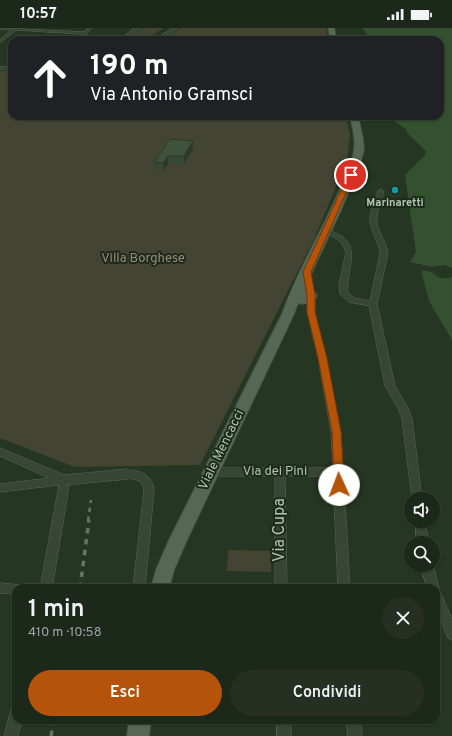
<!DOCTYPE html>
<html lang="it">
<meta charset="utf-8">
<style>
:root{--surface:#1c281a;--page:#253023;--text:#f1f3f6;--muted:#a0a6a2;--line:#3a4439;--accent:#b45309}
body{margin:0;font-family:Overpass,sans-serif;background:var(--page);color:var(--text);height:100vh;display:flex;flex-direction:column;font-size:15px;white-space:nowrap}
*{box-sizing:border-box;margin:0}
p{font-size:13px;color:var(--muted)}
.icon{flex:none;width:22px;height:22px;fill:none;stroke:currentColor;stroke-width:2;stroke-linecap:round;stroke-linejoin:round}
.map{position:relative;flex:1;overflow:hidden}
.panel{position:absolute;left:12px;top:556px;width:428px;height:140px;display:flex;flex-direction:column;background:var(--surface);border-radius:12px;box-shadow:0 1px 3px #0004,0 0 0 1px var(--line)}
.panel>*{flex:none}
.hud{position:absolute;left:8px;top:8px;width:436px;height:84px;border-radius:12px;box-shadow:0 1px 3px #0004,0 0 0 1px var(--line);background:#202124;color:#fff;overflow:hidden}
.tools{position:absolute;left:404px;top:464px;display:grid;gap:8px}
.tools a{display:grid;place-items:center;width:36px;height:36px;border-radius:50%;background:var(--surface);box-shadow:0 1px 3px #0004,0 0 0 1px var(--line);font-size:20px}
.pin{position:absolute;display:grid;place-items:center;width:34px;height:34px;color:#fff;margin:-17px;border:2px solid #fff;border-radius:50%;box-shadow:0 1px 4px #0007}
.me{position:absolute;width:44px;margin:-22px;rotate:358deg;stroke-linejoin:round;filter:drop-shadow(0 0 3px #0008)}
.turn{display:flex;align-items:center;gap:14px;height:84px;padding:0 16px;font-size:18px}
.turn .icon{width:52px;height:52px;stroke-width:2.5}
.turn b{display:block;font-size:28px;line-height:34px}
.round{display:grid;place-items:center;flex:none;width:42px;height:42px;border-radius:21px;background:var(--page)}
.overview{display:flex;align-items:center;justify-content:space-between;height:68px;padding:0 16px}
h1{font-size:24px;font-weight:600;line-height:30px}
.button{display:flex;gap:8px;margin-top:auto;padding:8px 16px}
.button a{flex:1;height:46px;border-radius:24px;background:var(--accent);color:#fff;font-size:16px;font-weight:600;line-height:46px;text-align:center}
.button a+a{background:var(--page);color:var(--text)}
.status{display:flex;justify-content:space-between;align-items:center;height:28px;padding:0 20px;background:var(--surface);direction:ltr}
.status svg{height:11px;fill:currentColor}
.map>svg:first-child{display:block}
.green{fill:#434532}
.water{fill:#33512f}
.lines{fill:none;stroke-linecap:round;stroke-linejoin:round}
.minor-casing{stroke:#586756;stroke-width:1}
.primary-casing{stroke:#41503f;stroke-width:2}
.minor{fill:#384635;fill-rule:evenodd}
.primary{fill:#566753;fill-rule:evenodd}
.rail-far1{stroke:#637660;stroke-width:2.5;stroke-dasharray:4.5 4.5;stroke-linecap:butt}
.rail{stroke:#637660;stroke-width:3.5;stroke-dasharray:5.5 5.5;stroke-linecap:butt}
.minor-bridge-casing{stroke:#586756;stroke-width:11;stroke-linecap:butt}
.minor-bridge{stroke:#384635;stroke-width:10}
.wall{fill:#364733}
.shaded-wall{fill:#2c3a29}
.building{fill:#3f533b;stroke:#2c3a29}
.route{fill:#b45309;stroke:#753606}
.culture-dot{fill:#0f9aa8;stroke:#1d2b1b;stroke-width:1.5}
.labels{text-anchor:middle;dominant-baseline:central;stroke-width:4;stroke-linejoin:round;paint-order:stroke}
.far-poi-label{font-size:11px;font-weight:bold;fill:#b2c3b0;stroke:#1d2b1b}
.park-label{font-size:13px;fill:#9c8b78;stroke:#1d2b1b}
.street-label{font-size:13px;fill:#b2c3b0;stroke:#1d2b1b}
.near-street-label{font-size:16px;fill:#b2c3b0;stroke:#1d2b1b}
</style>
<div class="status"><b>10:57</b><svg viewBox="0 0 49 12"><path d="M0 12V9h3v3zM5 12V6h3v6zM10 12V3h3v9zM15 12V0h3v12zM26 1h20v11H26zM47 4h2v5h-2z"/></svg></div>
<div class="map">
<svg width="452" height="708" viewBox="0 0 452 708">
<rect width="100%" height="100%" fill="#253622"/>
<g class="green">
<polygon points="143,0 164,0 143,12 124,12"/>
<polygon points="181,0 326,0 329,12 161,12"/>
<polygon points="0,43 12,43 12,88 346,88 350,108 348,125 340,154 338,154 315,209 200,437 75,439 0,410"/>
<polygon points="228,522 271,523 271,544 227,543"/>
</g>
<g class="water">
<polygon points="362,0 452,0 452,240 444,237 432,239 410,234 416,224 405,147 425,127 426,123 407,105 407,102 387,88 440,88 440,12 368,12 367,6"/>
<path d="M423,242L432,244C437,250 444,252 452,249V312L429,273L422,246Z"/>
</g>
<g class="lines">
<g class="minor-casing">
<g id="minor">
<polygon points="0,0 84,4 88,0 92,0 81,12 77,12 82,6 16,2 0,15 0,12 11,2 0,1"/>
<polygon points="135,0 140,0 124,12 119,12"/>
<polygon points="173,0 178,0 159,12 154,12"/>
<rect x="0" y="39" width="12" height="2"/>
<path d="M381,161L384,163C382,171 378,180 377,188C375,200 386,213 388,225L377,276L395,358L408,380L412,391L422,471H412L402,391L398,380L385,358L369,278L349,274L340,266L339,257L346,224L343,217L337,211L323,203L324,202C329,201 333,204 338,206C363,219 345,244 348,265L354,270L370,273L380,225C379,213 368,200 370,188C371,180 375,171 378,163Z"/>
<polygon points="308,266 311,266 315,268 315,284 326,330 341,404 350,560 338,560 333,448 285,448 287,560 275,560 275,448 211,448 207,447 206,444 207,441 211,440 333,440 331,404 318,330 307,284"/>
<polygon points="0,420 69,449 70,452 52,560 40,560 59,457 0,464 0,456 49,450 0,428"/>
<path d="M128,442C142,443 152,447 154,462L145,560H133L144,462C142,450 134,452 124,449L123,446L124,443Z"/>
<polygon points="415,493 425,493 429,515 417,515"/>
<polygon points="421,537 433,537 439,560 438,563 440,564 452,591 452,612 448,610 436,582 436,560 427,560"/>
<polygon points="0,555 20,557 21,560 16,560 16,566 0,565"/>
<polygon points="16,680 16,692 22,692 18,708 4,708 11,682"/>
<rect x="277" y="692" width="14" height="16"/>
<polygon points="347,692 361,692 362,708 348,708"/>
</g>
</g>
<g class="primary-casing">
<g id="primary">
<polygon points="328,0 334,0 337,12 331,12"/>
<path d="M350,88H358L363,111L364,122L360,136L341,182L305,259L314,263L317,268L313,274L302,276L298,275L294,286L187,512L174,542L169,560H151L156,542L169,512L282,286C297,243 322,203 340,161C345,149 353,135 354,121C356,110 352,99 350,88Z"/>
<polygon points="129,692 151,692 149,708 127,708"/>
</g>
</g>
<use href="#minor" class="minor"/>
<use href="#primary" class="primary"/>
<polyline class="rail-far1" points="88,493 91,472"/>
<g class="rail">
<polyline points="80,560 89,492"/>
<polyline points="51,708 54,692"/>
</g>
<g class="minor-bridge-casing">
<polyline id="minor-bridge" points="65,452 128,446"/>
</g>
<use href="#minor-bridge" class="minor-bridge"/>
</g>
<polygon class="wall" points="170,111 193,121 184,136 168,136 164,143 155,142 154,134"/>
<g class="shaded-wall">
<polygon points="193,113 193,121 184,136 184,128"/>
<polygon points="168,128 168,136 164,143 163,135"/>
</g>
<polygon class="building" points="170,111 193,113 184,128 168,128 163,135 154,134"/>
<polygon class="route" points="349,145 354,147 311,244 315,267 315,284 327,330 341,404 344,457 343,460 339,462 335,460 334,457 332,404 318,330 307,284 307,267 303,244"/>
<circle class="culture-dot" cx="395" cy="162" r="4"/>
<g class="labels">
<g class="far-poi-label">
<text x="395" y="175">Marinaretti</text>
</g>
<g class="park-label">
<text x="143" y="231">Villa Borghese</text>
</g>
<g class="street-label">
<text transform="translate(222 422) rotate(-64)">Viale Mencacci</text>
<text x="275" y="444">Via dei Pini</text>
</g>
<g class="near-street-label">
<text transform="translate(280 502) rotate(-90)">Via Cupa</text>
</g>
</g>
</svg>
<div class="tools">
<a><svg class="icon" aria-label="sound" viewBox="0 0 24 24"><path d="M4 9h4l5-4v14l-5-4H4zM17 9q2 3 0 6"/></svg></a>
<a><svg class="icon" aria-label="search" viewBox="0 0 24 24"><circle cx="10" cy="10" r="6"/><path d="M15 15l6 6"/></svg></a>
</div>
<div class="pin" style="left:351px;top:147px;background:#d93025"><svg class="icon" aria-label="arrive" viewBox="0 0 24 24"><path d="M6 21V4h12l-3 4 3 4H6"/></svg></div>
<svg class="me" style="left:339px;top:457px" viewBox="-20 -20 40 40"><circle r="19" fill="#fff"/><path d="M0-13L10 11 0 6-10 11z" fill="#b45309"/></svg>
<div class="hud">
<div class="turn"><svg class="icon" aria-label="ahead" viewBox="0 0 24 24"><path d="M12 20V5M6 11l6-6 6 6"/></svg><div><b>190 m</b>Via Antonio Gramsci</div></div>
</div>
<section class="panel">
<div class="overview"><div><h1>1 min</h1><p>410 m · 10:58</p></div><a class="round"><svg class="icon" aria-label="close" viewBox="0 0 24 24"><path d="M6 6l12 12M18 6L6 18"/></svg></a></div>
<div class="button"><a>Esci</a><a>Condividi</a></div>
</section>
</div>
